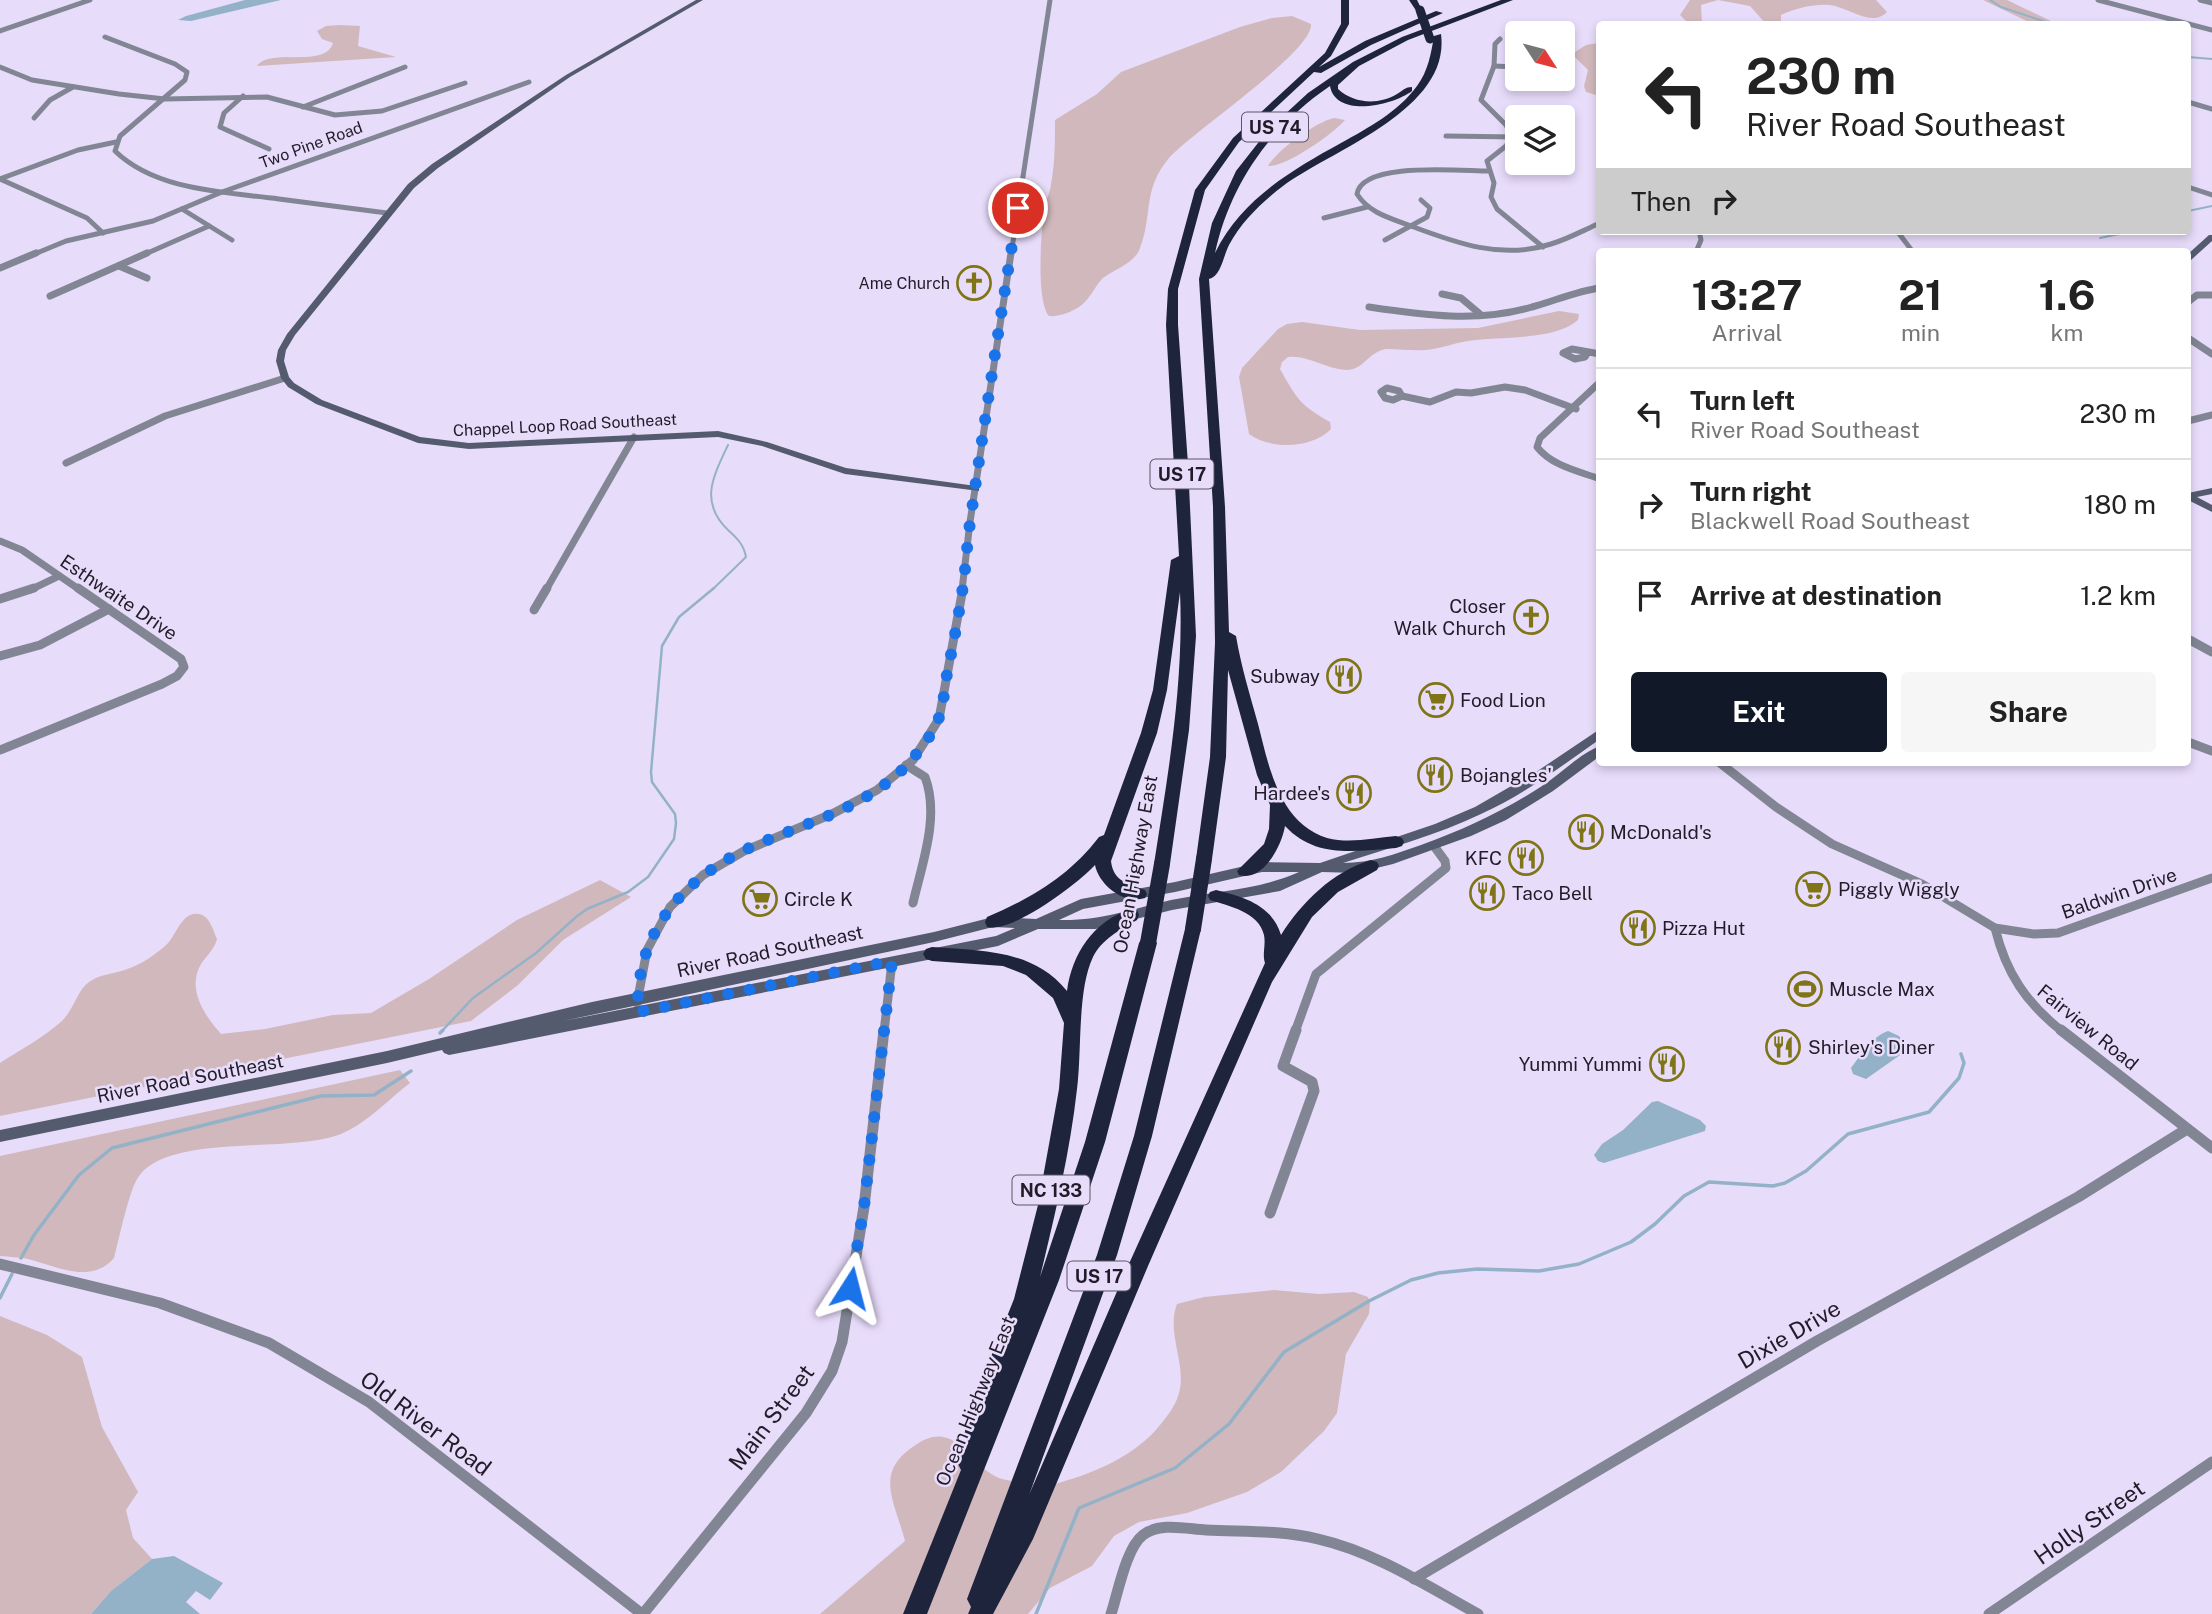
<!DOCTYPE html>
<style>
:root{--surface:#fff;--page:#f6f6f6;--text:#222;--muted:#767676;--line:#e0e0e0;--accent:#111827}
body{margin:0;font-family:"Public Sans",sans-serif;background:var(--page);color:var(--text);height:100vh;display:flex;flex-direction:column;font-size:26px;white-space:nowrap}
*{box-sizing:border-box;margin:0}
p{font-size:23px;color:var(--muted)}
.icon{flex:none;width:38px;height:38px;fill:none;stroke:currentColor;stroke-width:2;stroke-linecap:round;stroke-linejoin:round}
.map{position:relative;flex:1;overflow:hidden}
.sheet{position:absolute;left:1596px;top:248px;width:595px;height:518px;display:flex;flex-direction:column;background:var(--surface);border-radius:7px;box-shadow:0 4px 10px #0003}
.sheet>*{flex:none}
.hud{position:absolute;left:1596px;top:21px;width:595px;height:214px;border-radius:7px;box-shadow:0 4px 10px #0003;background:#fff;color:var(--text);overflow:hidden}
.needle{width:46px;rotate:126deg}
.tools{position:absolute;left:1505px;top:21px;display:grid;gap:14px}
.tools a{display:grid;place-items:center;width:70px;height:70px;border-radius:7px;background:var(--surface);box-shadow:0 4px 10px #0003;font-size:35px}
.pin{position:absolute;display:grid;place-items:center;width:60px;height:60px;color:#fff;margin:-30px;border:4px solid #fff;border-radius:50%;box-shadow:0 2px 7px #0007}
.me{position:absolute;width:77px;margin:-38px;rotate:9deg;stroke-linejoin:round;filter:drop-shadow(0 0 5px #0008)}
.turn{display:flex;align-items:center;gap:24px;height:147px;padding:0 35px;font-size:32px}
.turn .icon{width:91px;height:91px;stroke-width:2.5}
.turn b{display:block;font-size:49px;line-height:60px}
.then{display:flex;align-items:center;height:66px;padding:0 35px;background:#0003;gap:14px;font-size:26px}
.eta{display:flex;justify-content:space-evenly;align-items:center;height:119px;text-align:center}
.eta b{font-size:42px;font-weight:700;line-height:49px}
.action{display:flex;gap:14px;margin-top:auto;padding:14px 35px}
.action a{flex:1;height:80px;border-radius:7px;background:var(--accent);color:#fff;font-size:28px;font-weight:700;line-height:80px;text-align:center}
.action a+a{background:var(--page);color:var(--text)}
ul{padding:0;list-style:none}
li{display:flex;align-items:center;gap:21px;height:91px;padding:0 35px;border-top:2px solid var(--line)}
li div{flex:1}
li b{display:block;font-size:26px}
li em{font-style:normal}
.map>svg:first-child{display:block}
.green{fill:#d1b8bc}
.water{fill:#94b2c7}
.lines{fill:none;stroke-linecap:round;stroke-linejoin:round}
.stream-far2{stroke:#94b2c7;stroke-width:2}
.stream-far1{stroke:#94b2c7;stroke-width:2.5}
.stream{stroke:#94b2c7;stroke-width:3.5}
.street-far3{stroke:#828694;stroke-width:5}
.street-far2{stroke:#828694;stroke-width:7}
.street-far1{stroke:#828694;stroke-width:9}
.street{stroke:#828694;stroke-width:11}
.secondary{fill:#555b6e;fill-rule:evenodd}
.highway{fill:#1d243c;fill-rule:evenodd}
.highway-bridge-far1{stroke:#1d243c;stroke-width:9}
.highway-bridge{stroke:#1d243c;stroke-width:16}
.route{stroke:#1a73e8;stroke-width:12;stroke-dasharray:0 21.6}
.labels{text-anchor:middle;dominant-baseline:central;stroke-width:5;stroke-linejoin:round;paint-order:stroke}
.far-street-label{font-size:16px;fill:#211c28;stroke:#e8dcfb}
.far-poi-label{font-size:16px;fill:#211c28;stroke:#e8dcfb;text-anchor:end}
.shield{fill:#e8dcfb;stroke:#5d5667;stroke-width:2}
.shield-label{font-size:18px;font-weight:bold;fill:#211c28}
.street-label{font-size:19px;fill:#211c28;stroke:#e8dcfb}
.poi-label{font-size:19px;fill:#211c28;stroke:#e8dcfb;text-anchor:start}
.near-street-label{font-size:23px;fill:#211c28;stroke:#e8dcfb}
</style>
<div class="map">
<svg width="2212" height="1614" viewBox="0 0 2212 1614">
<rect width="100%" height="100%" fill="#e8dcfb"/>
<g class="green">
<path d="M1690,0H1876L1887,12C1872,28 1848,7 1830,5C1814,4 1796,8 1781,15V21L1794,24H1766L1750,6L1718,0L1701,5L1702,24H1689L1680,15Z"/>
<polygon points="1983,0 2007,0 2051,21 2052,24 2033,24"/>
<path d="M1292,16L1311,24C1314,51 1193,131 1169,158C1142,190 1153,215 1140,248C1135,263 1115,269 1103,278C1094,287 1090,300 1079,307C1071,312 1059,317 1049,316C1036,301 1041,232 1044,211C1045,202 1050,193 1051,184C1055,164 1055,141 1055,120L1097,94L1121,72L1240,27L1272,18Z"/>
<path d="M340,25L360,26L358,46L396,57L257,66C270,47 325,69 333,43L322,39L317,31L326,26Z"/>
<polygon points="1599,43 1600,43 1599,96 1586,92 1584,86 1588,70 1572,54 1586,45"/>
<path d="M1334,118L1345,120C1333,134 1286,167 1268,166C1277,150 1316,122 1334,118Z"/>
<path d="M1559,311L1579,314L1578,320C1554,341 1500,336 1468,341C1454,343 1440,349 1425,350C1413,351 1400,349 1387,349C1368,351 1365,370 1346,370C1325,369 1309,355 1288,357L1282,362L1280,369C1297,399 1300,405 1330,422L1331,429C1312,449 1271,450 1249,434L1239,377L1242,368L1278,329L1287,324L1302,322L1360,330L1478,328Z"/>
<path d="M600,880L631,897L563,940L518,985L471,1021L0,1116V1063C20,1050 44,1037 62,1021C74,1009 78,989 89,982C102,973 116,974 130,968C143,963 155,955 166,945C176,937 181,911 199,914C210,916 213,930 217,939C214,951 204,957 199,968C188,992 206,1017 221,1034L265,1029L333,1015L371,1013L429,979L517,920Z"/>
<path d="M400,1070L410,1083C388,1100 367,1123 341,1134C289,1154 171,1133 139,1176C129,1189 119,1240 114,1258C91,1285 56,1266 28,1259C19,1257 9,1257 0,1256V1156Z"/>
<path d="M1274,1290L1319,1294L1354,1292L1368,1297L1370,1303L1369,1314L1346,1354L1337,1413L1324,1431L1281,1472L1247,1492L1187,1513L1139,1522L1114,1536L1092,1566L1050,1588L1028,1614H820L905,1541C894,1499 873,1472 917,1444C926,1438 937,1434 947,1438C969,1445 979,1472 1002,1479C1015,1482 1041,1487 1054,1484C1091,1475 1137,1455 1160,1425C1166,1418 1174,1407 1177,1399C1190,1369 1165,1334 1177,1304L1204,1297Z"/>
<polygon points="0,1316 47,1335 82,1357 102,1427 138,1492 126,1510 133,1538 152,1559 111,1591 91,1614 0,1614"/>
</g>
<g class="water">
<polygon points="245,0 281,0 191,21 178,20 186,16"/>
<path d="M1888,1031L1899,1036L1906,1046L1903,1053L1866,1079L1853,1074L1851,1068C1861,1055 1871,1037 1888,1031Z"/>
<polygon points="1658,1101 1700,1120 1706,1126 1705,1131 1604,1163 1598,1161 1594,1155 1602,1144 1623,1130 1652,1102"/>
<polygon points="174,1556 223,1583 210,1600 196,1591 186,1602 200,1614 91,1614 111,1591 152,1559"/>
</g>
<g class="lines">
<g class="stream-far2">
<polyline points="1990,0 2001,7 2052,24"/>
<polyline points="2188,57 2212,59"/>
<polyline points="2188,211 2212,206"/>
<polyline points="2100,238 2133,231"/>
<path d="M712,590L746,557C744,545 737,538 728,530C699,502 713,477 728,445"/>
</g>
<polyline class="stream-far1" points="441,1032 473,998 536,953 576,917 587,909 628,892 648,877 674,839 676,823 675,814 652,782 651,772 662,646 679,617 714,588"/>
<g class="stream">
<polyline points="440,1033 443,1030"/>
<polyline points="21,1258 34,1235 79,1175 112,1148 321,1096 374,1095 411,1071"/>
<polyline points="0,1298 12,1274"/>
<polyline points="1036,1614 1079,1508 1175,1468 1229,1424 1284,1352 1369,1301 1411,1280 1438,1273 1477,1269 1539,1271 1579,1264 1631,1242 1655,1224 1684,1196 1709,1182 1773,1186 1785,1183 1806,1171 1848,1134 1929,1112 1959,1078 1964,1063 1961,1054"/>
</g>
<g class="street-far3">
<polyline points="2098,0 2212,30"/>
<polyline points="2200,0 2212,3"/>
<polyline points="0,31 90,0"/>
<path d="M105,37L175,64L187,72L185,80L120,136L115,151C156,191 226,192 279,199C315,204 351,208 387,213"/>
<polyline points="1500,39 1495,44 1494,66 1481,100 1506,125 1512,136 1506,146 1487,161 1494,183 1491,197 1497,209 1543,247"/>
<polyline points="1494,66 1516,67"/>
<polyline points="0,67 32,80 119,94 165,99 267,97 335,115 382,111 465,83"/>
<polyline points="243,96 224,113 220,127 269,149"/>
<polyline points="2188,102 2212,109"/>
<polyline points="303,107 405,67"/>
<polyline points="34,118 50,100 73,87"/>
<polyline points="1446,136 1516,137"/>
<path d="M1488,171C1461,171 1362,161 1357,194C1369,213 1390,218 1411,226C1456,243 1502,260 1551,244C1568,239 1584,230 1600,223"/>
<polyline points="0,179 78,150 116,142"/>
<polyline points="0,179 87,218 103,233"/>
<polyline points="2188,187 2212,195"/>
<polyline points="182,209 232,240"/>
<polyline points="1324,218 1367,207"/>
<polyline points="1897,231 1913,252"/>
<polyline points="1385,240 1427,217 1430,208 1421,200"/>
<polyline points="1696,252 1701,240 1699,231"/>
<polyline points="32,255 66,241 153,221 222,192 529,82"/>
<polyline points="143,255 209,226"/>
<polyline points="1011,255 1050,0"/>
</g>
<g class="street-far2">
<polyline points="119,266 147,278"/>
<polyline points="0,268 36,253"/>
<polyline points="1442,294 1461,298 1480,314"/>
<polyline points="50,296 147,253"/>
<polyline points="2188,302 2197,295 2212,295"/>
<path d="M1369,307C1423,315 1478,323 1532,307C1555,301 1576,291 1600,288"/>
<polyline points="2188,338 2212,354"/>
<polyline points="1588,352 1585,357 1575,359 1563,353 1572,349 1600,354"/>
<path d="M1600,382L1540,438L1537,447C1552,466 1578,471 1600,479"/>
<polygon points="1387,388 1399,391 1402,396 1393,400 1385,398 1381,392"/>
<polyline points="1402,396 1430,402 1456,392 1471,393 1505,387 1525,390 1576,409"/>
<polyline points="2188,421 2212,415"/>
<polyline points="66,463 165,416 285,378"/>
<polyline points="0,541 22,550 80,590"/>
<polyline points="30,590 59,576"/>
<polyline points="546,590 634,437"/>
<polyline points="962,590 970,522 1011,253"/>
</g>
<g class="street-far1">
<polyline points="0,599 34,588"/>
<polyline points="534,610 547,588"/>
<polyline points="2188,639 2212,652"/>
<polyline points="0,656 40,645 109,609"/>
<polyline points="2188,742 2212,751"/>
<polyline points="0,750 162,684 177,676 184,667 181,659 78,588"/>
<path d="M1720,763L1776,807L1832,844L1922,884L1995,928C2006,973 2026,1003 2063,1032"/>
<path d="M906,765L925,777C940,816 922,864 913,903"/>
<polyline points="1995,928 2034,934 2058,933 2212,878"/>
<polyline points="637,1003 647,950 670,907 703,875 744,851 834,813 877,790 913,760 939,719 963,588"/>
<polyline points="884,1032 892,962"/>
<polyline points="1295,1032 1316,974 1446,868 1445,861 1434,846"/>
</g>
<g class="street">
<polyline points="2061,1030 2212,1148"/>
<polyline points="1270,1213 1314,1091 1312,1082 1283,1066 1296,1030"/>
<polyline points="0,1264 160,1303 269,1343 369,1402 642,1614"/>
<polyline points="1414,1579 1817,1341 2078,1197 2187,1129"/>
<polyline points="643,1614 806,1413 832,1371 842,1342 864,1207 884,1030"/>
<path d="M1111,1614C1118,1593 1126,1548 1143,1535C1160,1522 1187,1529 1206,1530C1243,1532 1281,1530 1318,1539C1375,1552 1427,1586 1478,1614"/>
<polyline points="1989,1614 2212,1462"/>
</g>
<g class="secondary">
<polygon points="696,0 703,0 570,77 438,168 414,188 295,335 286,350 284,361 289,377 294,383 322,400 420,437 469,443 718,431 767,442 846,468 976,486 979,487 979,491 845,474 762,446 718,437 469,449 418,443 316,404 288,387 281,378 276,361 278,350 287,334 408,184 432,164 566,75"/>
<polygon points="2209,235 2212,235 2212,241 2191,260 2188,260 2188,254"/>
<polygon points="2212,488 2212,494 2197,497 2212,505 2212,512 2188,500 2188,493"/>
<path d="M1600,729V739C1562,766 1523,795 1481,814C1437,835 1389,848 1343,863C1370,863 1396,854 1421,845C1465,829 1504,811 1542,786C1561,774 1579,754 1600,746V756L1553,791L1506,820L1471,836L1393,864L1356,873L1322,872L1280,891L1172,910L1096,929H1038L998,946L449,1055L444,1053L442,1050L387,1063L0,1142V1130L387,1051L592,1002L934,932L993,917L1036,919L1081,899L1175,882L1262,862L1320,863L1435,824L1475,807L1539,770ZM1262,872H1299C1259,890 1214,891 1171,900C1132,909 1100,921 1059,920L1083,909L1175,892ZM993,927L1015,928L996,936L563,1021L934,942Z"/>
</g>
<g class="highway">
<path d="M1341,0H1349V24L1331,56L1319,67L1365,41L1436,11L1443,13L1371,45L1321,73L1314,72L1239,142L1205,190L1178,289V325L1188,464L1196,636L1189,730L1170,864L1168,868H1156L1154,864C1168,774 1184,684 1180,592L1167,690L1157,733L1111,861C1113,881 1128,884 1145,890L1147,894L1145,898C1124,905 1099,885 1095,865C1079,883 1011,934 987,927L985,922L987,917C1032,898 1069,876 1099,837L1104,835L1141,733L1153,690L1171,560L1179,556L1166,325L1168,289L1195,190L1233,138L1325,53L1341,24Z"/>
<polygon points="1409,0 1417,0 1423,12 1417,12"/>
<path d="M1501,0H1513L1408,40L1359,66L1338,85V89C1354,104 1379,105 1397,94C1404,90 1405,87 1412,87V91C1394,105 1336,119 1330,86C1271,126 1230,184 1215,253C1241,200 1290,171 1341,143C1368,128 1398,112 1417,86C1428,71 1431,54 1434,36L1441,34C1451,110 1331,150 1283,186C1262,202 1242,221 1229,245C1223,257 1221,276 1209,279L1225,507L1229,632L1236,636C1241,666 1250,695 1258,724C1265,751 1271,781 1286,805C1295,820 1310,833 1327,838C1350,844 1373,838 1396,836L1402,838L1404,842L1402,846L1396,848C1355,851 1316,859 1285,826C1282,845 1263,883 1239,875L1237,871L1264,844L1269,829L1270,805L1257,775L1228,670L1226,757L1212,859L1210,863H1198L1196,859L1210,757L1215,643L1213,507L1199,279L1212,223L1236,171L1269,129L1308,93L1353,62L1402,37Z"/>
<path d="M1371,860L1377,862L1379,866L1377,870L1338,892L1312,917L1272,982L1148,1266L1033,1539L993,1614H968L971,1607L967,1599L1097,1255L1134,1136L1185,929L1187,924H1199L1201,929L1152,1136L1117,1255L1029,1495L1128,1266L1265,963C1262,954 1266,945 1264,935C1259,912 1229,906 1210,900L1208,896L1210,892L1216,890C1244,897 1272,905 1281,935C1302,902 1332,872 1371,860Z"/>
<path d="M1131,909L1137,910L1139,915L1137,920C1121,929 1101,940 1093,957C1077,990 1082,1052 1077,1089C1070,1152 1055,1215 1040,1277L1085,1142L1139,943L1142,938H1154L1157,943L1105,1142L1059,1280L927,1614H903L961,1470L957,1462L972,1404L1014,1299L1038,1205L1059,1089L1064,1023L1053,998L1026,975L1003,966L932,961L926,959L923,954L926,949L932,947C982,951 1033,949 1067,991C1072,954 1093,921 1131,909Z"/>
</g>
<polyline class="highway-bridge-far1" points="1420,10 1430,39"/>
<g class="highway-bridge">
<polyline points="1193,929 1204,859"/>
<polyline points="1148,943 1162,864"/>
</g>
</g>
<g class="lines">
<path class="route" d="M850,1288L864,1207L892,961L638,1012C635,936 679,882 745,850C806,821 874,809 918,752C923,745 929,738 933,731C943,714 944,693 947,674C953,645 959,615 963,586C966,565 967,544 970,523C985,418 1001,313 1018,208"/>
</g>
<defs>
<g id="church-ring" transform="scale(1.75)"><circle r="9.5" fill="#e8dcfb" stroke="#7f7416" stroke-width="1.5"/><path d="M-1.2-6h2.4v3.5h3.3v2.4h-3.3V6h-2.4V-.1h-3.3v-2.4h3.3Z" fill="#7f7416"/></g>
<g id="restaurant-ring" transform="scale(1.75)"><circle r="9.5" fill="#e8dcfb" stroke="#7f7416" stroke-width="1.5"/><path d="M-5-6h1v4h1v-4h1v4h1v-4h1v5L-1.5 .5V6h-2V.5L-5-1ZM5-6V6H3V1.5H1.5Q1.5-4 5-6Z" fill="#7f7416"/></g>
<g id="supermarket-ring" transform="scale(1.75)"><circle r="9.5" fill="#e8dcfb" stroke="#7f7416" stroke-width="1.5"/><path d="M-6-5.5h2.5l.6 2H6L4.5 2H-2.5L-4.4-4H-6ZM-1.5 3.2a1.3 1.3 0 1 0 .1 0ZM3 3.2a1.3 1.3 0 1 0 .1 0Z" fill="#7f7416"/></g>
<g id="stadium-ring" transform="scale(1.75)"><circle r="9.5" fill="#e8dcfb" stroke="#7f7416" stroke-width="1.5"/><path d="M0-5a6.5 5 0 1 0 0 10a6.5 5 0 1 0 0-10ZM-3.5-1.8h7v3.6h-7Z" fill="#7f7416"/></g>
</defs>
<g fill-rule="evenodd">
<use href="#church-ring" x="974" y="283"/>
<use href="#church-ring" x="1531" y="617"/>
<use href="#restaurant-ring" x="1344" y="676"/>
<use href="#supermarket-ring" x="1436" y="700"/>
<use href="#restaurant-ring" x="1435" y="775"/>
<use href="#restaurant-ring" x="1354" y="793"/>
<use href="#restaurant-ring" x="1586" y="832"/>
<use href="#restaurant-ring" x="1526" y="858"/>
<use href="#supermarket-ring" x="1813" y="889"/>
<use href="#restaurant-ring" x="1487" y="893"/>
<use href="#supermarket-ring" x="760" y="899"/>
<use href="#restaurant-ring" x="1638" y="928"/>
<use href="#stadium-ring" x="1805" y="989"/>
<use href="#restaurant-ring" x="1783" y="1047"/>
<use href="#restaurant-ring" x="1667" y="1064"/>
</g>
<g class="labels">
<g class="far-street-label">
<text transform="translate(311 145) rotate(-20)">Two Pine Road</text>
<text transform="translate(565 425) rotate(-3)">Chappel Loop Road Southeast</text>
</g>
<g class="far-poi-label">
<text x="950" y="283">Ame Church</text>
</g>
<g class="shield">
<rect x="1242" y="112.5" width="66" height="29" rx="5"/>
<rect x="1150.5" y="459.5" width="63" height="29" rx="5"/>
<rect x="1012.5" y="1175.5" width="77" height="29" rx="5"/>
<rect x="1067.5" y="1261.5" width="63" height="29" rx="5"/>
</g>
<g class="shield-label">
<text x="1275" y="127">US 74</text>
<text x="1182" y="474">US 17</text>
<text x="1051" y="1190">NC 133</text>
<text x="1099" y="1276">US 17</text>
</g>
<g class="street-label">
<text transform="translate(119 597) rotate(34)">Esthwaite Drive</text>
<text transform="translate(1135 864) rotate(-80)">Ocean Highway East</text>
<text transform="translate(2119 893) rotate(-19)">Baldwin Drive</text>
<text transform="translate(770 951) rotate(-12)">River Road Southeast</text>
<text transform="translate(2088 1027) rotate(39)">Fairview Road</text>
<text transform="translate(190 1078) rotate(-11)">River Road Southeast</text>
<text transform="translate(975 1401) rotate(-68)">Ocean Highway East</text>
</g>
<g class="poi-label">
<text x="1506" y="606" text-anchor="end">Closer<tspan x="1506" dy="22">Walk Church</tspan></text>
<text x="1320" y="676" text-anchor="end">Subway</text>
<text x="1460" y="700">Food Lion</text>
<text x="1460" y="775">Bojangles'</text>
<text x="1330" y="793" text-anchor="end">Hardee's</text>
<text x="1610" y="832">McDonald's</text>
<text x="1502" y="858" text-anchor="end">KFC</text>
<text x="1838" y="889">Piggly Wiggly</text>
<text x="1512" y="893">Taco Bell</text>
<text x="784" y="899">Circle K</text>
<text x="1662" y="928">Pizza Hut</text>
<text x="1829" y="989">Muscle Max</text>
<text x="1808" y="1047">Shirley's Diner</text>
<text x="1642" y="1064" text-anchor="end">Yummi Yummi</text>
</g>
<g class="near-street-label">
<text transform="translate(1789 1334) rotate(-30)">Dixie Drive</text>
<text transform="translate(771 1417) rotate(-53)">Main Street</text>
<text transform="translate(426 1423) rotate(37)">Old River Road</text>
<text transform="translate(2089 1522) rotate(-35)">Holly Street</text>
</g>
</g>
</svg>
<div class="tools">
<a><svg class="needle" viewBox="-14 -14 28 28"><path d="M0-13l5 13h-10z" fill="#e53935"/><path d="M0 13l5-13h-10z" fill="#767676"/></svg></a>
<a><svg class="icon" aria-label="layers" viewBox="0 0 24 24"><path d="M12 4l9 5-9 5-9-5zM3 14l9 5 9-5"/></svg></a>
</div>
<div class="pin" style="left:1018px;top:208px;background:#d93025"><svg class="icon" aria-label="arrive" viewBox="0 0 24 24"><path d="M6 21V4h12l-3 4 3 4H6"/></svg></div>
<svg class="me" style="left:850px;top:1288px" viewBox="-20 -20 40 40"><path d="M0-17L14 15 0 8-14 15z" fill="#1a73e8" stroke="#fff" stroke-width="4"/></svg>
<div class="hud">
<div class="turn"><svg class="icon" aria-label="left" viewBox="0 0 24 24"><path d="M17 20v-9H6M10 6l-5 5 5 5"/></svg><div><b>230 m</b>River Road Southeast</div></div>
<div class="then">Then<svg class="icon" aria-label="right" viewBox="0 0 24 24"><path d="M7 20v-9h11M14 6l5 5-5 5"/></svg></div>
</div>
<section class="sheet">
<div class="eta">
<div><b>13:27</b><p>Arrival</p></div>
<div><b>21</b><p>min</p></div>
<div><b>1.6</b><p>km</p></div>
</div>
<ul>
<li><svg class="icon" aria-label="left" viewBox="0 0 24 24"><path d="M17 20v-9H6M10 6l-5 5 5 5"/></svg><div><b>Turn left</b><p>River Road Southeast</p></div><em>230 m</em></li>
<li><svg class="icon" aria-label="right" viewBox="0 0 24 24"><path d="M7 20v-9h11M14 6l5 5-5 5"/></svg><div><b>Turn right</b><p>Blackwell Road Southeast</p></div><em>180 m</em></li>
<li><svg class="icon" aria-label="arrive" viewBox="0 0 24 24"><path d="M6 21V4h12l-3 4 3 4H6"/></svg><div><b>Arrive at destination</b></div><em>1.2 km</em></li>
</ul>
<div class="action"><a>Exit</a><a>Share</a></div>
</section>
</div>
